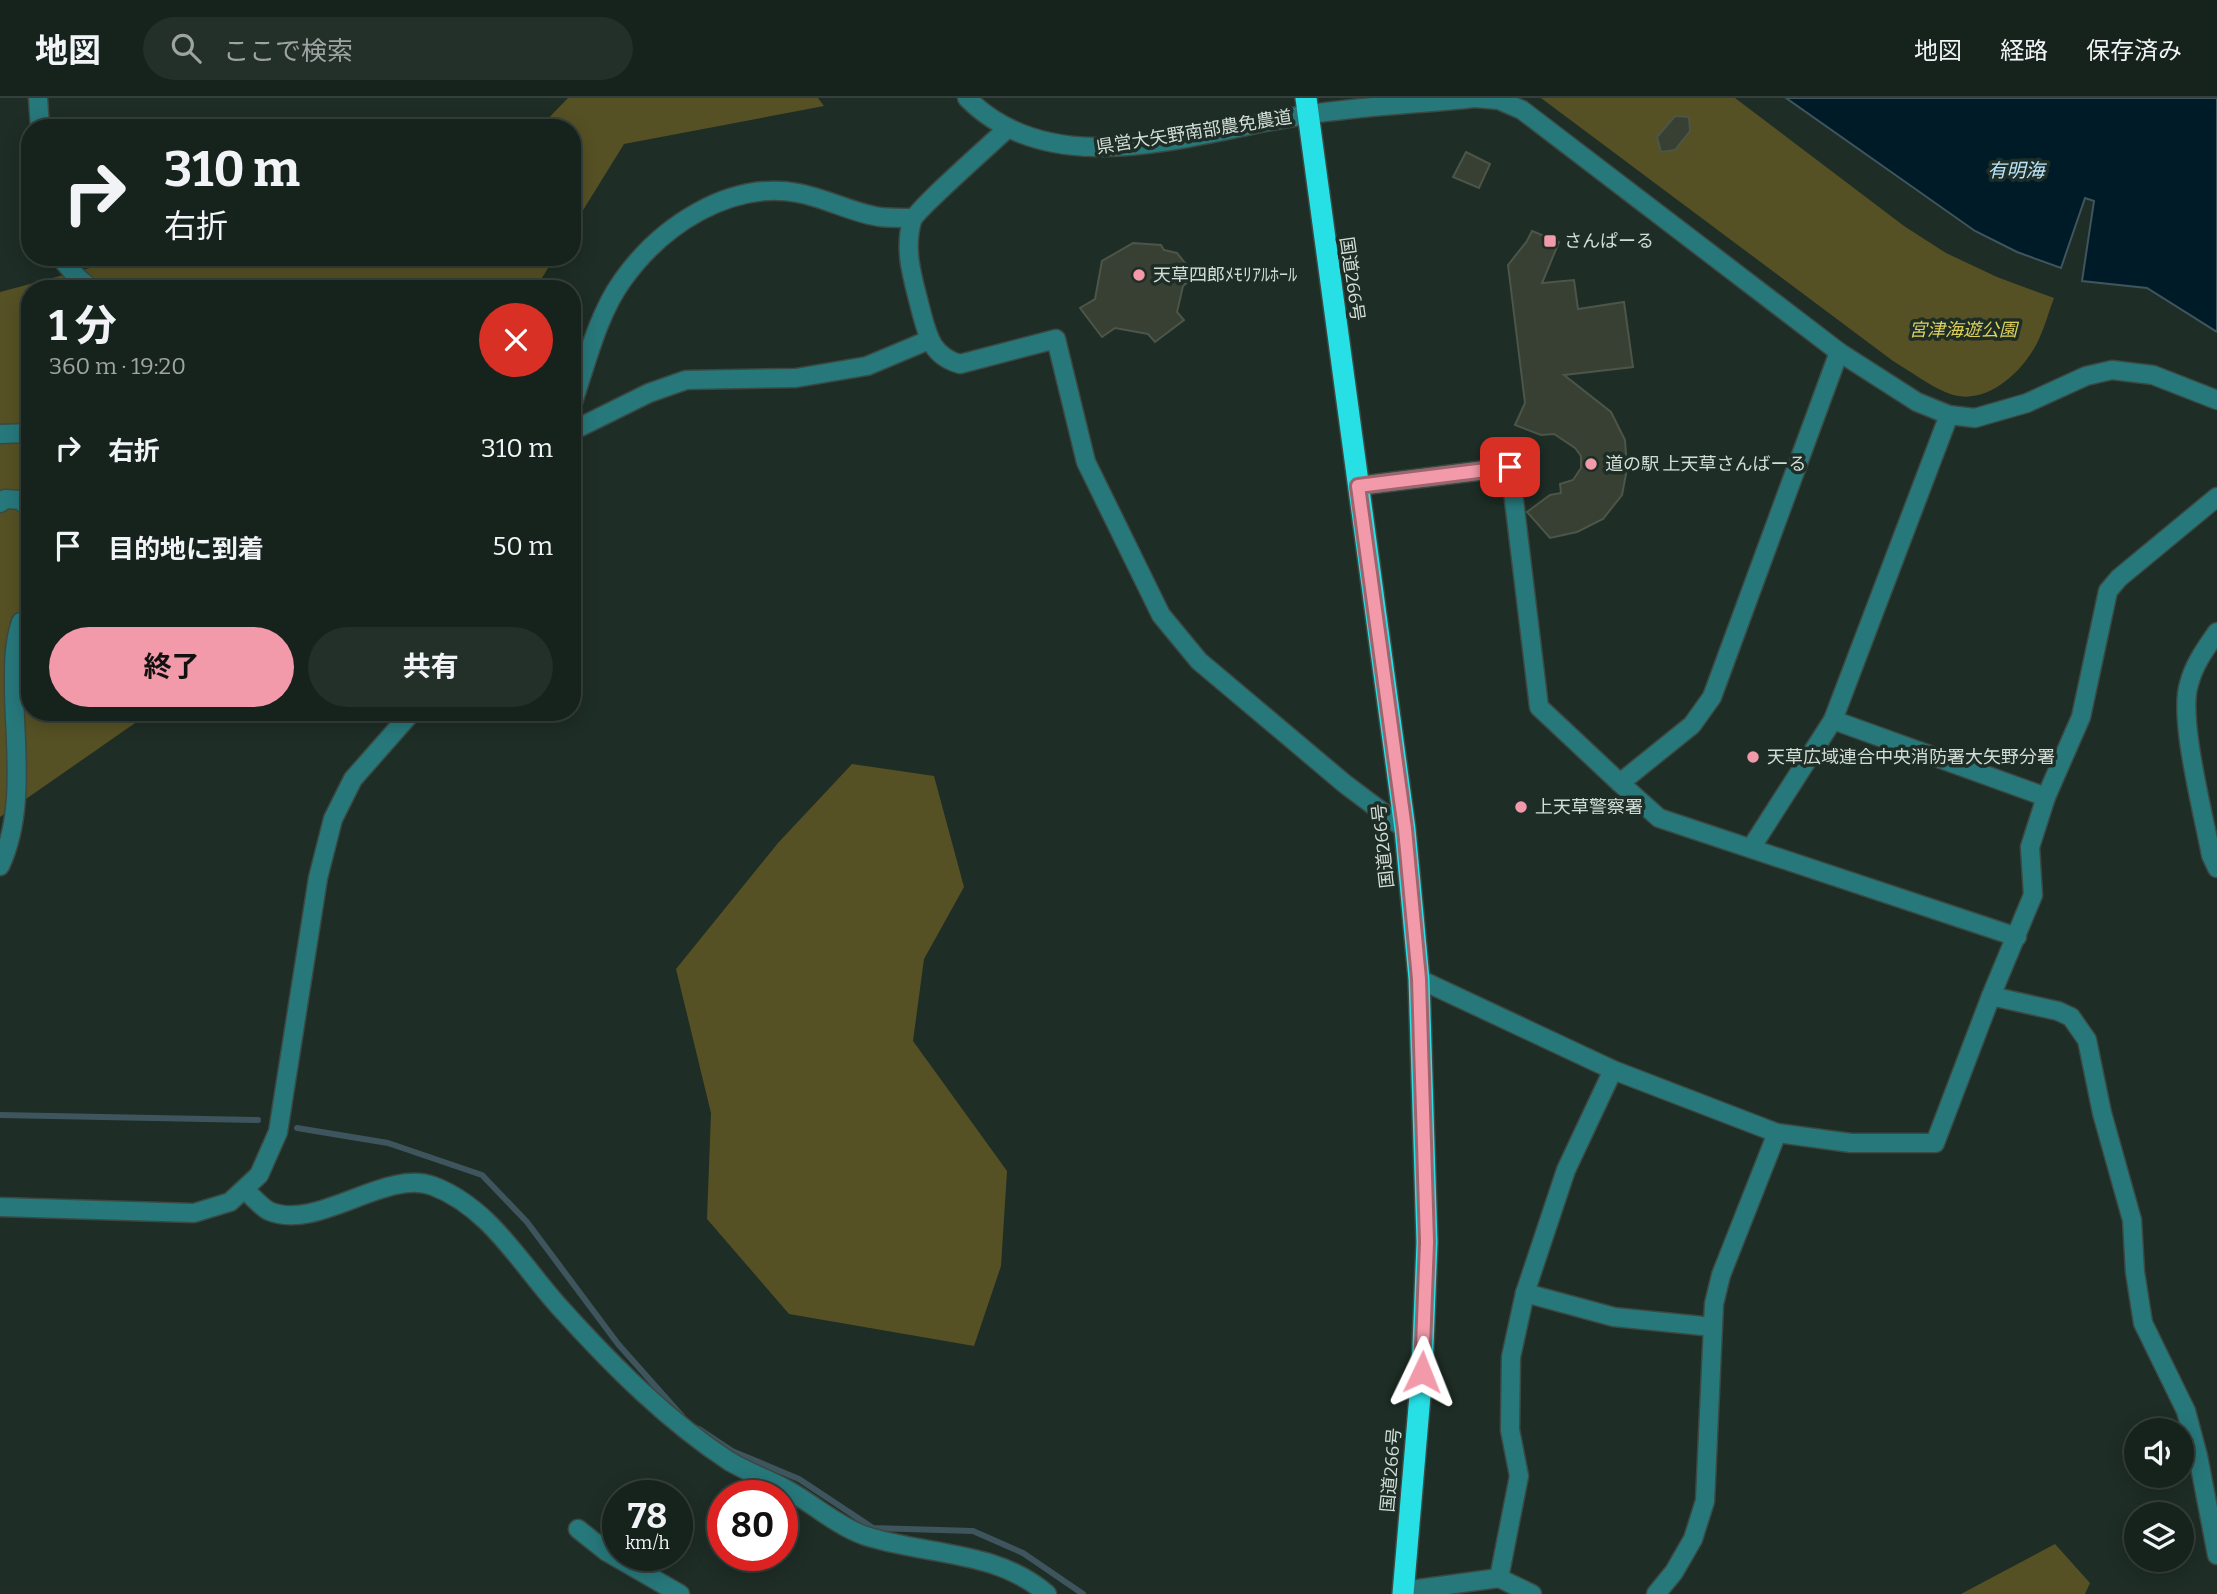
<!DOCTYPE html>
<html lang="ja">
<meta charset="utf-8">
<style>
:root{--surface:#16221c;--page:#232f29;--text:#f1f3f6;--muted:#9ea4a3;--line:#353f3b;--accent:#f39aaa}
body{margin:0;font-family:Bitter,"Noto Sans JP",serif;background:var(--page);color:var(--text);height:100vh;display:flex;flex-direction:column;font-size:26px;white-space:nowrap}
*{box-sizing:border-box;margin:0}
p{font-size:23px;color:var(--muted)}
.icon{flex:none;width:38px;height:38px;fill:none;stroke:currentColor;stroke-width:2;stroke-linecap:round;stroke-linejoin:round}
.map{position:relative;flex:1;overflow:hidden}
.details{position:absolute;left:21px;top:182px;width:560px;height:441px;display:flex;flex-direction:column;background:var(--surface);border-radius:28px;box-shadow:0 4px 18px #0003,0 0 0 2px var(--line)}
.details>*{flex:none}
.top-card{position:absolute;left:21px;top:21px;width:560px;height:147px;border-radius:28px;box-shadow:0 4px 18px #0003,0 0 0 2px var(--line);background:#16221c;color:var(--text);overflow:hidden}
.buttons{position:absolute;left:2124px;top:1320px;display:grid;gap:14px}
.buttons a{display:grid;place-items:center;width:70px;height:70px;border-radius:50%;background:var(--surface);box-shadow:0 4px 18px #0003,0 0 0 2px var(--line);font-size:35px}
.speed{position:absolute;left:602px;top:1382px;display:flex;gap:14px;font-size:35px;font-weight:700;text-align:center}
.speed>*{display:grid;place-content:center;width:91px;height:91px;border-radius:50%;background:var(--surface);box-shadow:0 4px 18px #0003,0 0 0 2px var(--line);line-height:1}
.speed small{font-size:18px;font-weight:400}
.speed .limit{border:10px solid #d22;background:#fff;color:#111}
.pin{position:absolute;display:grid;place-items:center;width:60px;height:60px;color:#fff;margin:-30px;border-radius:14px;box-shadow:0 4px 10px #0006}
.me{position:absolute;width:77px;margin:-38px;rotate:2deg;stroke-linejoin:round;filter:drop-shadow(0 0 5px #0008)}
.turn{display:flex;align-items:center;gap:24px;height:147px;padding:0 28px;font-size:32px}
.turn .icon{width:91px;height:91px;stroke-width:2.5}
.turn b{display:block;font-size:49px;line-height:60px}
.round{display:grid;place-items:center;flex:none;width:74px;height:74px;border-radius:37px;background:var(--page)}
.overview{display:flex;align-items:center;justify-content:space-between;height:119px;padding:0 28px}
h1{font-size:42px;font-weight:700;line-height:52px}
.primary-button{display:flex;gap:14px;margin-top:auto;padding:14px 28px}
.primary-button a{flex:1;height:80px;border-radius:42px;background:var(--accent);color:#111;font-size:28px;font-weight:700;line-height:80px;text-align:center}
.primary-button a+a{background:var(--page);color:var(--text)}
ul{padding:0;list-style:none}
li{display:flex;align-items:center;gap:21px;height:98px;padding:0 28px}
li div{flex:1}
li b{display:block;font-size:26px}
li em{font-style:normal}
header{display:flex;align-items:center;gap:42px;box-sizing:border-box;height:98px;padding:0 35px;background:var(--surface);border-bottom:2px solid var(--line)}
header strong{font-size:33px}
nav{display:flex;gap:38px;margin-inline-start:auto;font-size:24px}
.search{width:490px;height:63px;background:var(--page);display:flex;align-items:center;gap:18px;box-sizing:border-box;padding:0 24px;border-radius:38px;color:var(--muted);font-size:26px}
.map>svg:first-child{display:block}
.green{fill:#565124}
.water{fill:#001b28;stroke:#3f555d;stroke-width:2}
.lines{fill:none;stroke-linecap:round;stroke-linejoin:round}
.stream{stroke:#3f555d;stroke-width:6}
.building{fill:#384034;stroke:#4d5549;stroke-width:2}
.minor-casing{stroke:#3b4942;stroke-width:21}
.highway-casing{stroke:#3b4942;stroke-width:24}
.minor{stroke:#27787b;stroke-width:18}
.highway{stroke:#26e0e6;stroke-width:21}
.route-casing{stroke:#9e646e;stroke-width:18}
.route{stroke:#f39aaa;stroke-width:12}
.poi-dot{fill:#f39aaa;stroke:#1e2d26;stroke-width:2.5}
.labels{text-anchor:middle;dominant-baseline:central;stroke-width:7;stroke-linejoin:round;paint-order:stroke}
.street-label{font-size:18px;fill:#d3ddd8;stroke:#1e2d26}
.poi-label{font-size:18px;fill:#d3ddd8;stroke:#1e2d26;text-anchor:start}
.park-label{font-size:18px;font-style:italic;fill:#ddd05b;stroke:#1e2d26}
.water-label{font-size:19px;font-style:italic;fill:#b9e5fc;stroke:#1e2d26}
</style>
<header>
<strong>地図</strong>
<div class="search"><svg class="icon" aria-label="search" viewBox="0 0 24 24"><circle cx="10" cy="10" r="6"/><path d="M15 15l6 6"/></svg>ここで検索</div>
<nav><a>地図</a><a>経路</a><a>保存済み</a></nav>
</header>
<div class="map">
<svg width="2217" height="1496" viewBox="0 0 2217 1496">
<rect width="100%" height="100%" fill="#1e2d26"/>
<g class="green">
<polygon points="568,0 818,0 824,8 624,46 572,130 572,30 539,30"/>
<path d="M1541,0H1735L1904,128L1946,155L1997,179L2054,200C2049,213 2045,228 2039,241C2024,274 1984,312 1945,294C1927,286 1910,273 1893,263Z"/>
<polygon points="131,159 555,159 535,191 30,191 30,614 151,614 0,719 0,194"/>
<polygon points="852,666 934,678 964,789 924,861 913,943 1007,1073 1001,1168 974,1248 789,1216 707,1121 711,1015 676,871 778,745"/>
<polygon points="2055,1446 2090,1485 2085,1496 1961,1496"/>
</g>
<polygon class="water" points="1786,0 2217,0 2217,234 2147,190 2082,183 2094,103 2085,100 2061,170 2017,154 1975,133"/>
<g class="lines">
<g class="stream">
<polyline points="0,1017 258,1022"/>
<polyline points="297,1030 388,1045 482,1077 527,1124 618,1246 682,1318"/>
<polyline points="699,1331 732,1353 799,1381 873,1430 973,1433 1023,1455 1083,1496"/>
</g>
</g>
<g class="building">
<polygon points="1675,18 1689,19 1690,33 1675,52 1661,54 1657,39"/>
<polygon points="1466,54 1490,66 1479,90 1453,79"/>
<polygon points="1532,133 1559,144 1542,185 1574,182 1578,211 1624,204 1633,269 1564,277 1611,314 1625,342 1627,371 1622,397 1603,421 1577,434 1550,440 1527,414 1550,397 1561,395 1560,386 1573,382 1581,370 1581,358 1575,350 1554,336 1541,337 1515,327 1525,305 1508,167 1527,143"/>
<polygon points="1133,145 1161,147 1164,152 1177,155 1189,170 1182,175 1189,183 1183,188 1177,214 1184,222 1155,244 1148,236 1115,230 1102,239 1080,210 1095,201 1102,163"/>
</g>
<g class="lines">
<g class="minor-casing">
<g id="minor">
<polyline points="38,0 40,30"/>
<path d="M967,0C1055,89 1199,33 1305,17C1361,8 1419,6 1475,0L1499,2L1522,12L1839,254L1917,304L1949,317L1975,320L2027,305L2086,278L2112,272L2153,277L2217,302"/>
<path d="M1008,30C994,43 915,113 912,123C903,154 914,184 921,213C928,239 932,258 960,266L1056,241L1086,364L1161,517L1199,563L1345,686L1405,731"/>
<polyline points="60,159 75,177 91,191"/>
<path d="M572,307C586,267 597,218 622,183C660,129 729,82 798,95C826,100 852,115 880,119C891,120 902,120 912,120"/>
<polyline points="572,333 649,295 686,282 796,280 867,268 929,242"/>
<polyline points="0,336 30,335"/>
<polyline points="1358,388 1510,369 1539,609 1620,685 1659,720 2017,839"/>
<polyline points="0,405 5,401 20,402 30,411"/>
<path d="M2217,534C2206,550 2194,566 2189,586C2178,620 2204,718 2211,757L2217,770"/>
<polyline points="1833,622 2046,699"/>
<polyline points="1620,685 1692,627 1712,599 1839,254"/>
<polyline points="1751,750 1833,622 1949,317"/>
<path d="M0,768C25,715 15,649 14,593C14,569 13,547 21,524L30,521"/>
<polyline points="1419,881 1613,972 1777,1035 1851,1045 1935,1045 1991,898 2033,797 2030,749 2046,699 2081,619 2108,493 2119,480 2217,399"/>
<polyline points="1991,898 2058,913 2071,919 2087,942 2102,1015 2132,1122 2135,1174 2143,1225 2186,1313 2198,1358 2217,1457"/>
<path d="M245,1092C252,1098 261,1109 269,1113C317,1134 386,1070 433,1088C492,1110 524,1172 565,1215C614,1269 668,1323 729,1363C747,1374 768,1381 786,1391C812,1405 836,1427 863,1437C925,1458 995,1451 1047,1496"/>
<polyline points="0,1109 194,1115 230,1104 259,1077 278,1034 318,780 333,721 353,681 412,614"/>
<polyline points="1525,1195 1614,1219 1713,1229"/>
<polyline points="578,1431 607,1454 680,1496"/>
<polyline points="1499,1480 1519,1378 1510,1332 1511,1259 1525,1195 1566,1072 1613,972"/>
<polyline points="1403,1493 1499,1480 1532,1496"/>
<polyline points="1656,1496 1674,1474 1693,1441 1705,1403 1714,1206 1721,1177 1777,1035"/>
</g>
</g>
<g class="highway-casing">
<polyline id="highway" points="1306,0 1405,731 1419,881 1427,1144 1422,1274 1403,1496"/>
</g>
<use href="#minor" class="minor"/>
<use href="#highway" class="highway"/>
</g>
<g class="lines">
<g class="route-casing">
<polyline id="route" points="1422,1274 1427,1144 1419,881 1405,731 1358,388 1510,369"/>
</g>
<use href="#route" class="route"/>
</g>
<g class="poi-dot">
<rect x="1543" y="136" width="14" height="14" rx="3.5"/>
<circle cx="1139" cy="177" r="7"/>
<circle cx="1591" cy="366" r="7"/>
<circle cx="1753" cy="659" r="7"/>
<circle cx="1521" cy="709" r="7"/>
</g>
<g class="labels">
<g class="street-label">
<text transform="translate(1194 34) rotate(-9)">県営大矢野南部農免農道</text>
<text transform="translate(1352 181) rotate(82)">国道266号</text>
<text transform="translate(1383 748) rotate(-96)">国道266号</text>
<text transform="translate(1391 1372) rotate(-85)">国道266号</text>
</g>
<g class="poi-label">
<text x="1564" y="143">さんぱーる</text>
<text x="1153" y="177">天草四郎ﾒﾓﾘｱﾙﾎｰﾙ</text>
<text x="1605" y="366">道の駅 上天草さんばーる</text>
<text x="1767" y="659">天草広域連合中央消防署大矢野分署</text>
<text x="1535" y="709">上天草警察署</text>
</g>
<g class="park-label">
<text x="1963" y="232">宮津海遊公園</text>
</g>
<g class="water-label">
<text x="2016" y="72">有明海</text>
</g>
</g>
</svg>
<div class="buttons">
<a><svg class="icon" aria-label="sound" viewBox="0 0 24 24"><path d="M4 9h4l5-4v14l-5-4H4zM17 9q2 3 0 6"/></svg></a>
<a><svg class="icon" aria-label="layers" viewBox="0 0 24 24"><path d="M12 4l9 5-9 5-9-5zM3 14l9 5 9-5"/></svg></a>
</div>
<div class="speed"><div>78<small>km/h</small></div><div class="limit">80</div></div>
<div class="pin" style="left:1510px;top:369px;background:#d93025"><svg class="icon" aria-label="arrive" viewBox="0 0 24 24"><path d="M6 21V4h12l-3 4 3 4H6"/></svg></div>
<svg class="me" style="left:1422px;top:1274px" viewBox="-20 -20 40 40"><path d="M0-17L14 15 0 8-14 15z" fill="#f39aaa" stroke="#fff" stroke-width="4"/></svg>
<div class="top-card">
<div class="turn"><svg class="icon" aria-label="right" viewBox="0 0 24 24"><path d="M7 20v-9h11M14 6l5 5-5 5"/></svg><div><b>310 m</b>右折</div></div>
</div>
<section class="details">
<div class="overview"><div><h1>1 分</h1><p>360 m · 19:20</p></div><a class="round" style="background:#d93025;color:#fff"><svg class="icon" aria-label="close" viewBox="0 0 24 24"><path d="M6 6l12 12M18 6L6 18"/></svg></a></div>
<ul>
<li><svg class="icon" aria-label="right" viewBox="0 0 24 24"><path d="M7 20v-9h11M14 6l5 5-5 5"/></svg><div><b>右折</b></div><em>310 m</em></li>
<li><svg class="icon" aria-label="arrive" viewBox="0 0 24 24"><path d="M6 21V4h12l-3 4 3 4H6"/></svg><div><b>目的地に到着</b></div><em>50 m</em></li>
</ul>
<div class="primary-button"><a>終了</a><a>共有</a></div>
</section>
</div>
